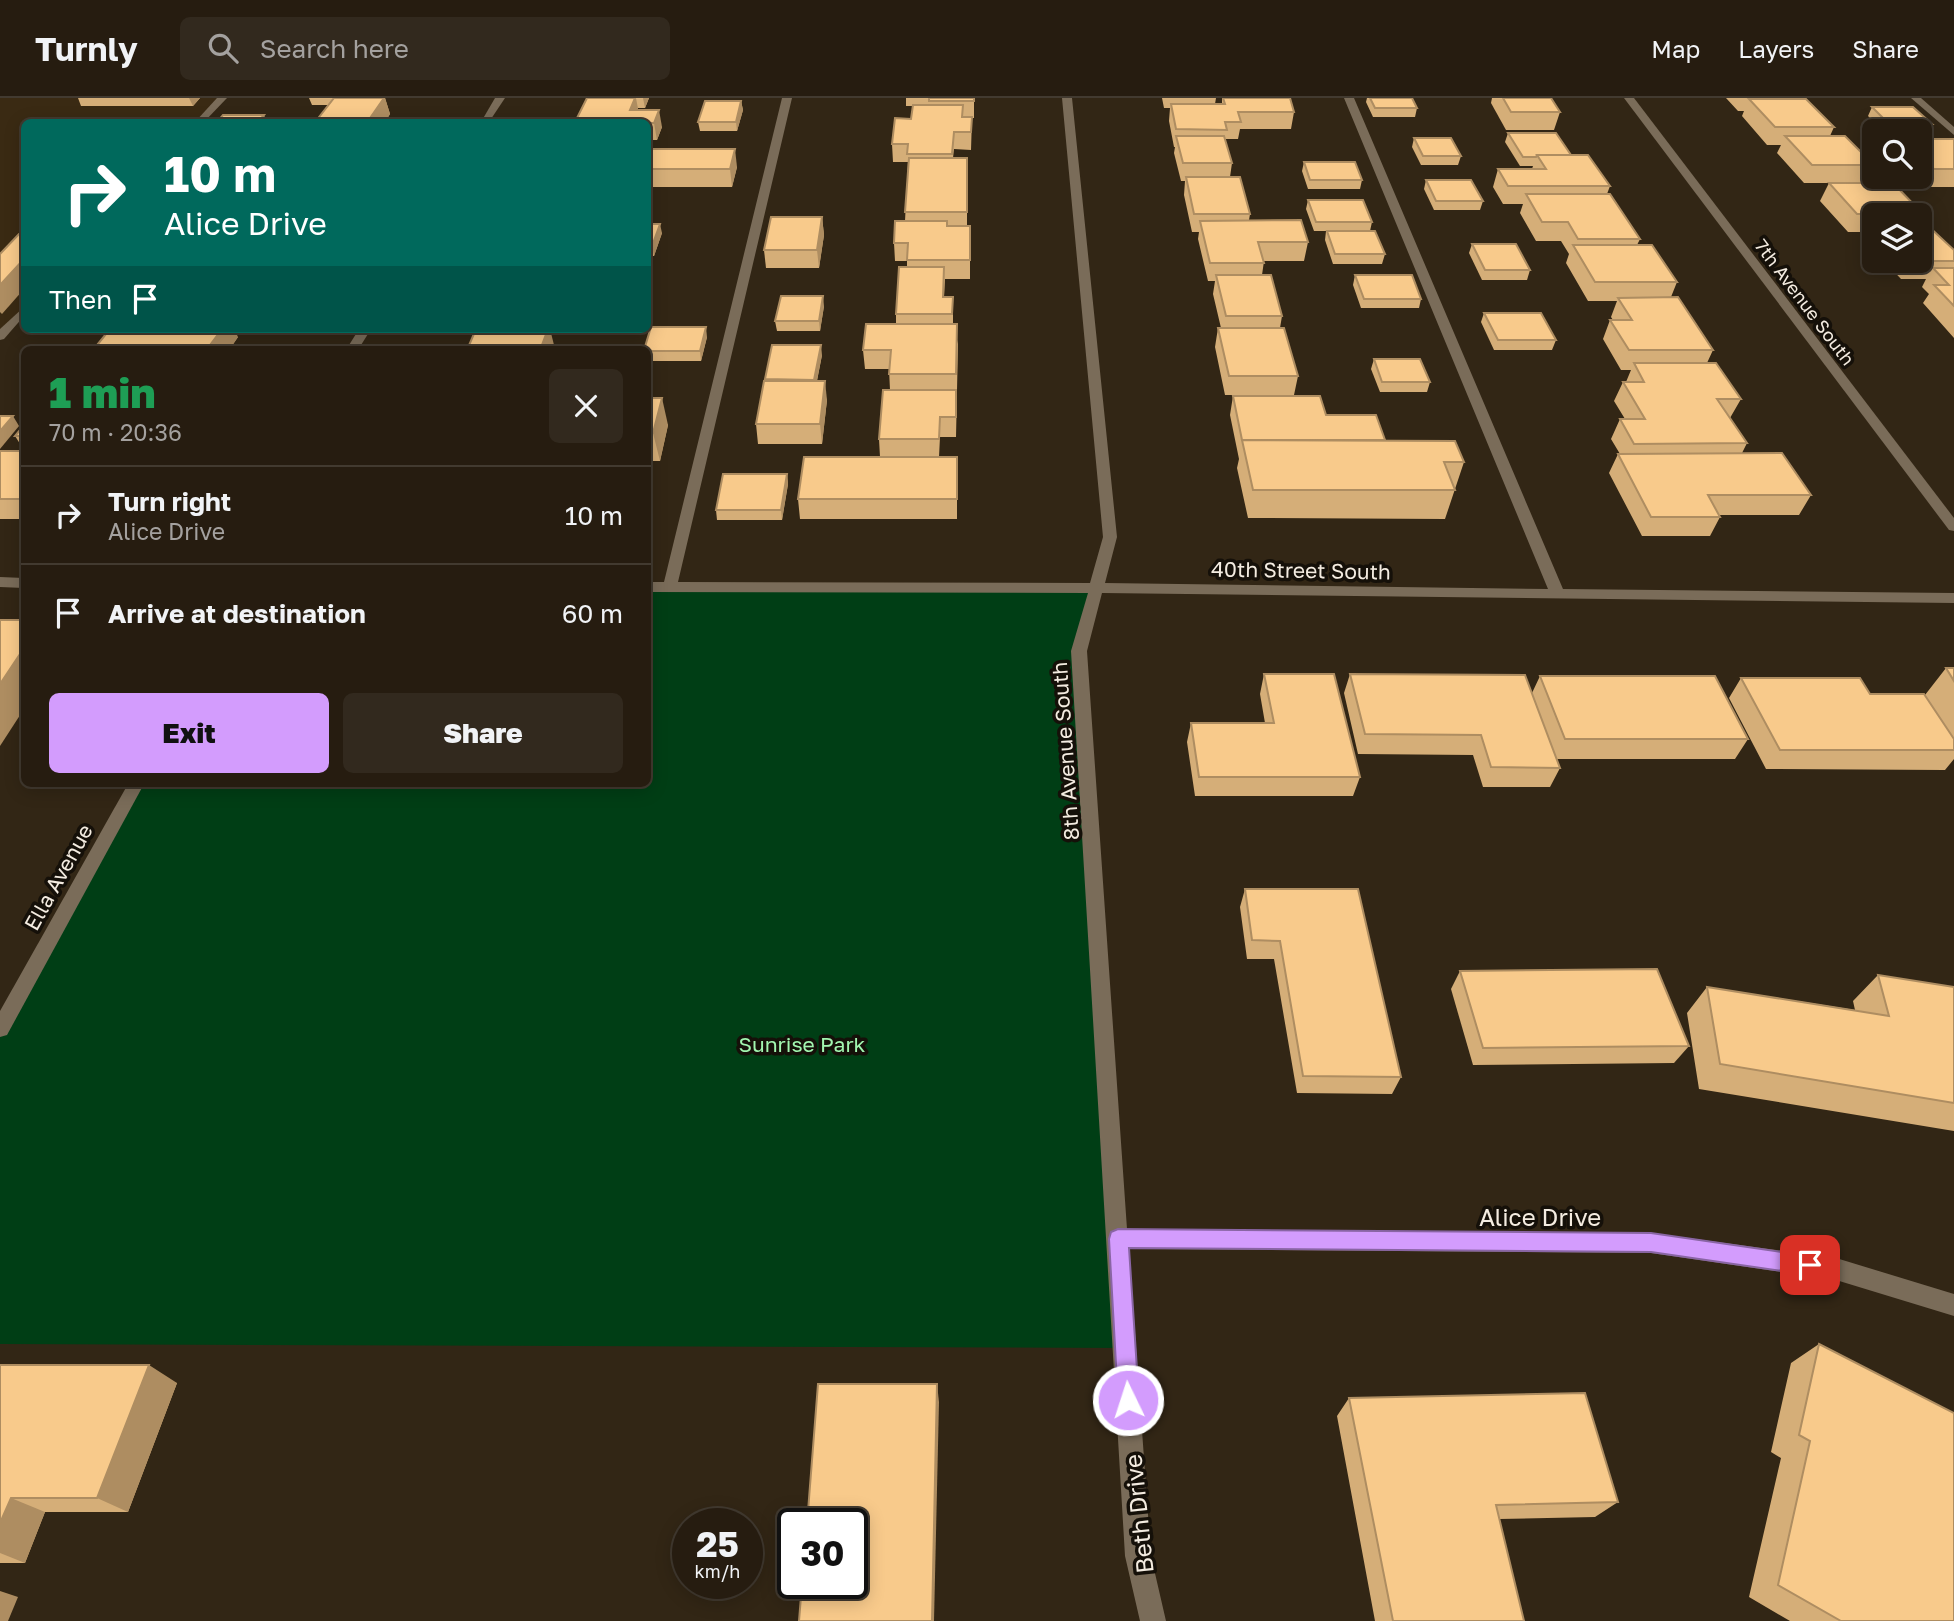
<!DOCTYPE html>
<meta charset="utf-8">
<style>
:root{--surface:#261c10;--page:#32291e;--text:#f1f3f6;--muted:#a4a19f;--line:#423a30;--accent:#d39cfd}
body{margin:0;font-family:"Golos Text",sans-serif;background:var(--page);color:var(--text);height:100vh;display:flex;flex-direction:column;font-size:26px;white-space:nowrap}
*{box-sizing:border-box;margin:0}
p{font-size:23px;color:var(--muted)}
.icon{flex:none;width:38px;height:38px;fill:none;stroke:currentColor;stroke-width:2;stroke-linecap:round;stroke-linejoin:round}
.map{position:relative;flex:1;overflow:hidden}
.side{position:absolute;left:21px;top:248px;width:630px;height:441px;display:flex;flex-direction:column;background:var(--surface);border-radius:10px;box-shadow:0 4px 18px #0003,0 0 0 2px var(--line)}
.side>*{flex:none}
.hud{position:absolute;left:21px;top:21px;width:630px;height:214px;border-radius:10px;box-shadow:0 4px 18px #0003,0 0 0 2px var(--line);background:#00695c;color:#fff;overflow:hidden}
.tools{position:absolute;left:1862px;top:21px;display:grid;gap:14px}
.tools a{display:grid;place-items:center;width:70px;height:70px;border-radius:10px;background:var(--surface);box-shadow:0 4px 18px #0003,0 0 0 2px var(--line);font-size:35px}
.speed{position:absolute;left:672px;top:1410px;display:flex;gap:14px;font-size:35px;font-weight:700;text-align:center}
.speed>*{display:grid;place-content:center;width:91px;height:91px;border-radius:50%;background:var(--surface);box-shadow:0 4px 18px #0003,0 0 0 2px var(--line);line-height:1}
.speed small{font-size:18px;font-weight:400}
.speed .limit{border:4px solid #111;border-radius:10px;background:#fff;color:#111}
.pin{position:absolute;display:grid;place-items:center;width:60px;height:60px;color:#fff;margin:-30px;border-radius:14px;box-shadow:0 4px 10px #0006}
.me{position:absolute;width:77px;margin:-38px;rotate:356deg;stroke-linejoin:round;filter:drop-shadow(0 0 5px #0008)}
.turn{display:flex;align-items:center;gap:24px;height:147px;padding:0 28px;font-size:32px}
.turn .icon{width:91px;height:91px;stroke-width:2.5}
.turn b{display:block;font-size:49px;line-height:60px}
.then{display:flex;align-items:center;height:66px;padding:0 28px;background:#0003;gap:14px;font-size:26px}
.round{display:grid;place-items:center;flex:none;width:74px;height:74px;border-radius:10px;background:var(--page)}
.head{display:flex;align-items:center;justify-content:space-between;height:119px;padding:0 28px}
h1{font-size:42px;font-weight:800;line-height:52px;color:#1e9e55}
.button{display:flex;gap:14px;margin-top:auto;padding:14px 28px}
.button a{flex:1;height:80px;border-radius:10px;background:var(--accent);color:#111;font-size:28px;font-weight:800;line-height:80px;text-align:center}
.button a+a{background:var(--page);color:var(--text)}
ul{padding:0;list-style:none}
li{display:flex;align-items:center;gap:21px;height:98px;padding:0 28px;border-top:2px solid var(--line)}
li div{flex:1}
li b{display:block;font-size:26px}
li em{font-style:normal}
header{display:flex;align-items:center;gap:42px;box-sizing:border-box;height:98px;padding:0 35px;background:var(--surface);border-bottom:2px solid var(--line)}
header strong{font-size:33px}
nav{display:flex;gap:38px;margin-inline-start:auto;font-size:24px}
.search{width:490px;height:63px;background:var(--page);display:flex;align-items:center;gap:18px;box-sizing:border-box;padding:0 24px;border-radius:10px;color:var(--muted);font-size:26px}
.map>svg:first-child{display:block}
.built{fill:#3a2a13}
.green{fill:#003e15}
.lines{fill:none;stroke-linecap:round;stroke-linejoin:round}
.minor{fill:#7a6c59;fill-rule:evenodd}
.wall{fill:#d5ae78}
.shaded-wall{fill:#ae8d61}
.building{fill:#f8ca8b;stroke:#ae8d61;stroke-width:2}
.route{fill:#d39cfd;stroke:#8965a4;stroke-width:2}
.labels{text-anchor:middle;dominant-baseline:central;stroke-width:7;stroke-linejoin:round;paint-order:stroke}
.far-street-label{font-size:18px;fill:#f4ece1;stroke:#151009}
.street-label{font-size:21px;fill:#f4ece1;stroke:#151009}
.park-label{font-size:21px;fill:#a2f6b0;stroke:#151009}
.near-street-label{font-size:24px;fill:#f4ece1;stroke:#151009}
</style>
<header>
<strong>Turnly</strong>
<div class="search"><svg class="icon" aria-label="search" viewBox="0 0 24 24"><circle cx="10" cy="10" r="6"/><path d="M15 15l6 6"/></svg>Search here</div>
<nav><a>Map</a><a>Layers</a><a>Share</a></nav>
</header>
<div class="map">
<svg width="1954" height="1523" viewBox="0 0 1954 1523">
<rect width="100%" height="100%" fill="#322615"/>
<polygon class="built" points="0,0 222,0 199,24 24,24 24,212 0,238"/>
<polygon class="green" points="648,489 1096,490 1079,553 1125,1250 0,1246 0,931 136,686 648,686"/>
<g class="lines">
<g class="minor">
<polygon points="217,0 227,0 204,24 195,24"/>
<polygon points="495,0 505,0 489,24 481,24"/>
<polygon points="782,0 792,0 678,484 1090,485 1103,439 1062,0 1072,0 1117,439 1105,485 1548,491 1344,0 1354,0 1563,491 1954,495 1954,505 1102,495 1087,553 1127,1131 1651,1135 1836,1160 1954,1196 1954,1218 1836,1182 1651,1155 1129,1151 1151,1458 1166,1523 1140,1523 1125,1458 1071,553 1088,495 648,494 648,484 664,484"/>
<polygon points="1624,0 1634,0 1954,420 1954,433 1949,432"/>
<polygon points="1911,0 1921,0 1954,29 1954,37"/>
<polygon points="24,209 24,218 4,241 0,242 0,231"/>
<polygon points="359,231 371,231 358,252 346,252"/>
<polygon points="0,479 24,480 24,490 0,489"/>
<polygon points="128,686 144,686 7,937 0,939 0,913"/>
</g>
</g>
<g class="wall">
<polygon points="78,0 200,0 193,8 81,8"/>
<polygon points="309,0 385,0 390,16 385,24 316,24 316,23 328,7 312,7"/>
<polygon points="587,0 649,0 645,10 638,10 638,12 662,29 657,42 648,42 648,24"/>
<polygon points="906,0 974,0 974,20 972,20 971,52 954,51 953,60 967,60 967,128 970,128 970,181 945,181 944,199 953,199 953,226 958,246 956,339 940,339 939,359 957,359 957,421 800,421 798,401 880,359 879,341 890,292 889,271 865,271 863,252 896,226 896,216 907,169 907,163 895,163 894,145 905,123 908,64 893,64 892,46 911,21 913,8 906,8"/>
<polygon points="1162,0 1216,0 1215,6 1222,6 1222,0 1223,0 1294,14 1291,31 1240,31 1238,41 1225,41 1232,65 1230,79 1250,116 1249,122 1308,144 1304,163 1264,163 1262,177 1282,218 1280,230 1298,278 1294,297 1225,297 1215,249 1218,230 1221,230 1213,196 1215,183 1208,183 1198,141 1199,134 1192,134 1184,97 1185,83 1181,83 1174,55 1175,49 1174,49 1169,23 1170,10 1164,10"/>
<polygon points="1367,0 1412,0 1417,10 1415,19 1373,19 1366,4"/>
<polygon points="1492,0 1551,0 1560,14 1554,32 1506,32 1491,5"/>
<polygon points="1726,0 1796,0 1834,29 1830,38 1874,67 1865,85 1923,116 1920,122 1920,117 1874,117 1874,152 1866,143 1871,134 1848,134 1820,103 1829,85 1804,85 1777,55 1781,47 1767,47 1742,18 1744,13 1738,13"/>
<polygon points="741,3 743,12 737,33 700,33 698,24"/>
<polygon points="1872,9 1932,26 1927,35 1920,35 1920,33 1883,33 1868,18"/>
<polygon points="1508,35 1571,57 1610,88 1607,96 1640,141 1637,147 1677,184 1671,199 1713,252 1707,265 1741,301 1730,320 1747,345 1742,355 1811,397 1799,417 1719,417 1720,419 1710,438 1642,438 1609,375 1618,356 1620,356 1611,341 1620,321 1625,321 1614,303 1623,284 1626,284 1631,272 1621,272 1603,241 1610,222 1613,222 1611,219 1617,203 1588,203 1566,165 1569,156 1561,143 1536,143 1520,115 1523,106 1503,106 1493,89 1498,71 1532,71 1533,68 1520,68 1505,44"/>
<polygon points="1414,40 1461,58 1458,67 1421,67 1412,49"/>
<polygon points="1920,41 1954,41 1954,89 1924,89 1913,79 1920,79"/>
<polygon points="648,51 737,69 732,89 648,89"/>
<polygon points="1304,64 1362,82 1360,91 1308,91 1302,73"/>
<polygon points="1426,82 1483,103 1480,112 1434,112 1424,91"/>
<polygon points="1308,102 1372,124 1370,133 1385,156 1382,166 1333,166 1325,142 1326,133 1314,133 1306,111"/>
<polygon points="822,119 824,137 819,170 766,170 764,152"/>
<polygon points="648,126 662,135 654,158 648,158"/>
<polygon points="1472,146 1530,172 1527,182 1482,182 1469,155"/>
<polygon points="1954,152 1954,240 1923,205 1929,196 1922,189 1926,181 1901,181 1884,163 1920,163"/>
<polygon points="1355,177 1421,201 1419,210 1361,210 1353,187"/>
<polygon points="824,208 820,233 777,233 775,223"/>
<polygon points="1484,215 1556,242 1552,252 1494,252 1481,224"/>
<polygon points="572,231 621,231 620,234 573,234"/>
<polygon points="238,239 229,252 93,252"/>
<polygon points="707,239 701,263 648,263 648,252"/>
<polygon points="822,257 817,283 827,302 822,346 758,346 756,326 765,281"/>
<polygon points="1374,261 1430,284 1427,294 1380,294 1371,271"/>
<polygon points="1233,298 1326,317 1384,343 1464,364 1445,421 1248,420 1237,370 1239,361 1230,317"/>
<polygon points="648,300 668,327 660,363 648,363"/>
<polygon points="24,327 24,352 15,338"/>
<rect x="0" y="353" width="24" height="68"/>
<polygon points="787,376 788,386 782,422 717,422 716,412"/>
<polygon points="1946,570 1954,570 1954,661 1945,672 1766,671 1729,600 1741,580 1870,596 1925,597"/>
<polygon points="1264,576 1360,679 1353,698 1195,698 1187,644 1191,625 1265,625 1260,596"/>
<polygon points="1350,576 1532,595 1540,578 1748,641 1735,661 1557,661 1560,670 1550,689 1483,689 1473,657 1358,656 1344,595"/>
<polygon points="1245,791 1401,979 1392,996 1297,995 1274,861 1247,861 1240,809"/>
<polygon points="1460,873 1689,948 1674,965 1473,967 1451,891"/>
<polygon points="1878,877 1954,889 1954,1033 1699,991 1687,915 1707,889 1855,912 1853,903"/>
<polygon points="1819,1246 1954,1523 1790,1523 1749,1499 1781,1360 1771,1354 1791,1265"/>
<polygon points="0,1267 177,1285 128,1414 45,1414 25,1465 0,1465"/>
<polygon points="1349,1300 1618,1404 1595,1419 1499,1421 1524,1523 1375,1523 1337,1318"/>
</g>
<g class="shaded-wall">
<polygon points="189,0 200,0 193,8"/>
<polygon points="384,0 385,0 390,16 385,24 368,24 368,23"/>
<polygon points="635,0 636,0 639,16 630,12"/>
<polygon points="643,0 649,0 645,10"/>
<polygon points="741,3 743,12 737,33 736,24"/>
<polygon points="659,12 662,29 657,42 654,25"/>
<polygon points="264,17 267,24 258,24"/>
<polygon points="735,51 737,69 732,89 730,71"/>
<polygon points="822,119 824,137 819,170 817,152"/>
<polygon points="660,126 662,135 654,158 652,148"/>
<polygon points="24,161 24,191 2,216 0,214 0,187"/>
<polygon points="823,198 824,208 820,233 819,223"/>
<polygon points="706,229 707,239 701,263 700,253"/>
<polygon points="222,231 234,231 238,239 229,252 213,252 210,247"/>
<polygon points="548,231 550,231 554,247 552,252 540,252"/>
<polygon points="821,247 822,257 815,292 814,282"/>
<polygon points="825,283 827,302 822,346 820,326"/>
<polygon points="662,300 668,327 660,363 653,335"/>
<polygon points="13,318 19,328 0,351 0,333"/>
<polygon points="787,376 788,386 782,422 781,412"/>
<polygon points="24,550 24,611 0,648 0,586"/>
<polygon points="149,1267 177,1285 128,1414 97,1400"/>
<polygon points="937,1286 939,1304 934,1523 932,1523"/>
<polygon points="11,1400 45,1414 25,1465 0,1455 0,1425"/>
<polygon points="0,1493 18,1499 8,1523 0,1523"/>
</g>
<g class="building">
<polygon points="334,0 384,0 368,23 316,23"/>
<polygon points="587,0 635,0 630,12 659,12 654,25 575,24"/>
<rect x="929" y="0" width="45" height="3"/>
<polygon points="1223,0 1290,0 1294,14 1238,14 1241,24 1225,24 1227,32 1176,31 1171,6 1225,6"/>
<polygon points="1370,0 1412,0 1417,10 1375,10"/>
<polygon points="1503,0 1551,0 1560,14 1511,14"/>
<polygon points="1749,1 1806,1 1834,29 1775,29"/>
<polygon points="705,3 741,3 736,24 698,24"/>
<polygon points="913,7 963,7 962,19 972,19 971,34 954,34 952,56 907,56 908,46 892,46 895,20 911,21"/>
<polygon points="1872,9 1913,9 1932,26 1889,26"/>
<polygon points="223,17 264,17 258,24 217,24"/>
<polygon points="1508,35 1556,35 1571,57 1537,57 1536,59 1523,59"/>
<polygon points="1176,38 1224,38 1232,65 1183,65"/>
<polygon points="1785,38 1845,38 1874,67 1812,67"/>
<polygon points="1414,40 1451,40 1461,58 1423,58"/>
<polygon points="1920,41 1954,41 1954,71 1934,71 1920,58"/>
<polygon points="648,51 735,51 730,71 648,71"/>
<polygon points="1537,57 1588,57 1610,88 1508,88 1498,71 1546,71"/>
<polygon points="909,60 967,60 967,114 905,114"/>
<polygon points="1304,64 1355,64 1362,82 1310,82"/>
<polygon points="1186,79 1240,79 1250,116 1194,116"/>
<polygon points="1426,82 1471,82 1483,103 1436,103"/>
<polygon points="1829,85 1893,85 1923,116 1857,116"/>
<polygon points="1526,96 1610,96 1640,141 1578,141 1568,124 1542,124"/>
<polygon points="1308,102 1363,102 1372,124 1316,124"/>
<polygon points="771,119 822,119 817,152 764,152"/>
<polygon points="1301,122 1308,144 1258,144 1264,165 1210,165 1200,123"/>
<polygon points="895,123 947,123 947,128 970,128 970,162 907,162 908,145 894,145"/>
<polygon points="1920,125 1925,125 1954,152 1954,163 1920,163"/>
<polygon points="648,126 660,126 652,148 648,148"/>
<polygon points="1327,133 1375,133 1385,156 1335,156"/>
<polygon points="19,136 24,136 24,161 0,187 0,156"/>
<polygon points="1472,146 1516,146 1530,172 1485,172"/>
<polygon points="1573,147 1652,147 1677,184 1595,184"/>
<polygon points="899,169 944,169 943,199 953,199 952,216 896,216"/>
<polygon points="1933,170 1954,170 1954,208 1934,187 1949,187"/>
<polygon points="1216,177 1271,177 1282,218 1226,218"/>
<polygon points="1355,177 1412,177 1421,201 1364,201"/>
<polygon points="781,198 823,198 819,223 775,223"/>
<polygon points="1678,199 1713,252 1629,252 1610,222 1632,222 1618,200"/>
<polygon points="1484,215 1541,215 1556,242 1498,242"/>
<polygon points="866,226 957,226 956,276 889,276 891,252 863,252"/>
<polygon points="651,229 706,229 700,253 648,253 648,252 644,252"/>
<polygon points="1218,230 1284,230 1298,278 1229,278"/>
<polygon points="110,231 222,231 210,247 149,247 146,252 93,252"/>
<polygon points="476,231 548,231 540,252 467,252"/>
<polygon points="772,247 821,247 814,282 765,281"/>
<polygon points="1374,261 1420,261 1430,284 1382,284"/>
<polygon points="1634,265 1716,265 1741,301 1717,301 1747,345 1634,346 1620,321 1645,321 1623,284 1644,284"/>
<polygon points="764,283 825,283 820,326 756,326"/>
<polygon points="883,292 956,292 956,319 940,319 939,341 879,341"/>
<polygon points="1233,298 1320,298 1326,317 1376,317 1385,342 1242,342"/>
<polygon points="648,300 662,300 653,335 648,335"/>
<polygon points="0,318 13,318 0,333"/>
<polygon points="24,327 24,338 15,338"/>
<polygon points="1242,342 1455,343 1464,364 1444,364 1455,392 1253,392"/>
<rect x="0" y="353" width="24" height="48"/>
<polygon points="1782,355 1811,397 1708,397 1720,419 1651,419 1618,356"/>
<polygon points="804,359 957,359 957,401 798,401"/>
<polygon points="723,376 787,376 781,412 716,412"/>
<polygon points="0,522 24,522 24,550 0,586"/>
<polygon points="1946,570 1954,570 1954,583"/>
<polygon points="1264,576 1334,576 1360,679 1199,679 1191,625 1274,625"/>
<polygon points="1350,576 1525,577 1560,670 1491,669 1481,637 1365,636"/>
<polygon points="1540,578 1715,578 1748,641 1565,641"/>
<polygon points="1741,580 1860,580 1870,596 1924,596 1954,641 1954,652 1780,652"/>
<polygon points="1245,791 1358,791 1401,979 1303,978 1280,843 1252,842"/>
<polygon points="1657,871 1689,948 1483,950 1460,873"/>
<polygon points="1878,877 1954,889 1954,1005 1720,966 1707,889 1889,918"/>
<polygon points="1819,1246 1954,1315 1954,1523 1841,1523 1778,1487 1810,1343 1799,1337"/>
<polygon points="0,1267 149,1267 97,1400 11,1400 0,1425"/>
<polygon points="818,1286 937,1286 932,1523 799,1523 802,1486 852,1486 852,1426 807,1426"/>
<polygon points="1585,1295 1618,1404 1496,1407 1524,1523 1393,1523 1349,1300"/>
</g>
<polygon class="route" points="1118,1131 1651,1135 1810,1158 1817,1161 1820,1167 1817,1174 1810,1177 1651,1154 1129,1150 1139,1302 1136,1309 1128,1312 1121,1309 1118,1302 1109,1141 1111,1134"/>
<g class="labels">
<g class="far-street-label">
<text transform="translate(1805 204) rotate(53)">7th Avenue South</text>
</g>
<g class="street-label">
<text transform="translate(1301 472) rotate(1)">40th Street South</text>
<text transform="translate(1065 653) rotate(-94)">8th Avenue South</text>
<text transform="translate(58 779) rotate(-61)">Ella Avenue</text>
</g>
<g class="park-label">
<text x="802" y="946">Sunrise Park</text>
</g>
<g class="near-street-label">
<text x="1540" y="1118">Alice Drive</text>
<text transform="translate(1138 1416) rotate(-96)">Beth Drive</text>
</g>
</g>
</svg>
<div class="tools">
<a><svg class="icon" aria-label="search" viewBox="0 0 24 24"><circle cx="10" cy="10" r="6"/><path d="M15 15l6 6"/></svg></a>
<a><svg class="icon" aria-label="layers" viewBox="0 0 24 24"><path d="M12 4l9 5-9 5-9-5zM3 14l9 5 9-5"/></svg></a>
</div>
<div class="speed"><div>25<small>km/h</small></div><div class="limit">30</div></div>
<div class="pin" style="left:1810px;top:1167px;background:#d93025"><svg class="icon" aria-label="arrive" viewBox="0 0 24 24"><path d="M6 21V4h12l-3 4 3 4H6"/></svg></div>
<svg class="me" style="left:1128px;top:1302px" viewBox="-20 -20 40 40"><circle r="17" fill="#d39cfd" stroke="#fff" stroke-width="3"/><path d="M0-11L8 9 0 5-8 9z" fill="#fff"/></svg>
<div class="hud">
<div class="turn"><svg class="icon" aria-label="right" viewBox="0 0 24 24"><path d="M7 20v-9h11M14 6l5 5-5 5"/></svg><div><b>10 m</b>Alice Drive</div></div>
<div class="then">Then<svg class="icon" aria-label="arrive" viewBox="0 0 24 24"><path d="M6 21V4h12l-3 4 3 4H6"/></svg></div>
</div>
<section class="side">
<div class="head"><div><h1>1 min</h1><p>70 m · 20:36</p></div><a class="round"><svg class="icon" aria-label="close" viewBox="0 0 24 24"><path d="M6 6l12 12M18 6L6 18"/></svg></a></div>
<ul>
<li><svg class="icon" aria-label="right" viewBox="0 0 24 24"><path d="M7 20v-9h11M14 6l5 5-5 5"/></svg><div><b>Turn right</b><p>Alice Drive</p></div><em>10 m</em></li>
<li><svg class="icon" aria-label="arrive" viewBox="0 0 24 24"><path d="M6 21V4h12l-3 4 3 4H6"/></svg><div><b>Arrive at destination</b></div><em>60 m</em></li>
</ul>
<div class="button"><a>Exit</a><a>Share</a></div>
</section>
</div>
